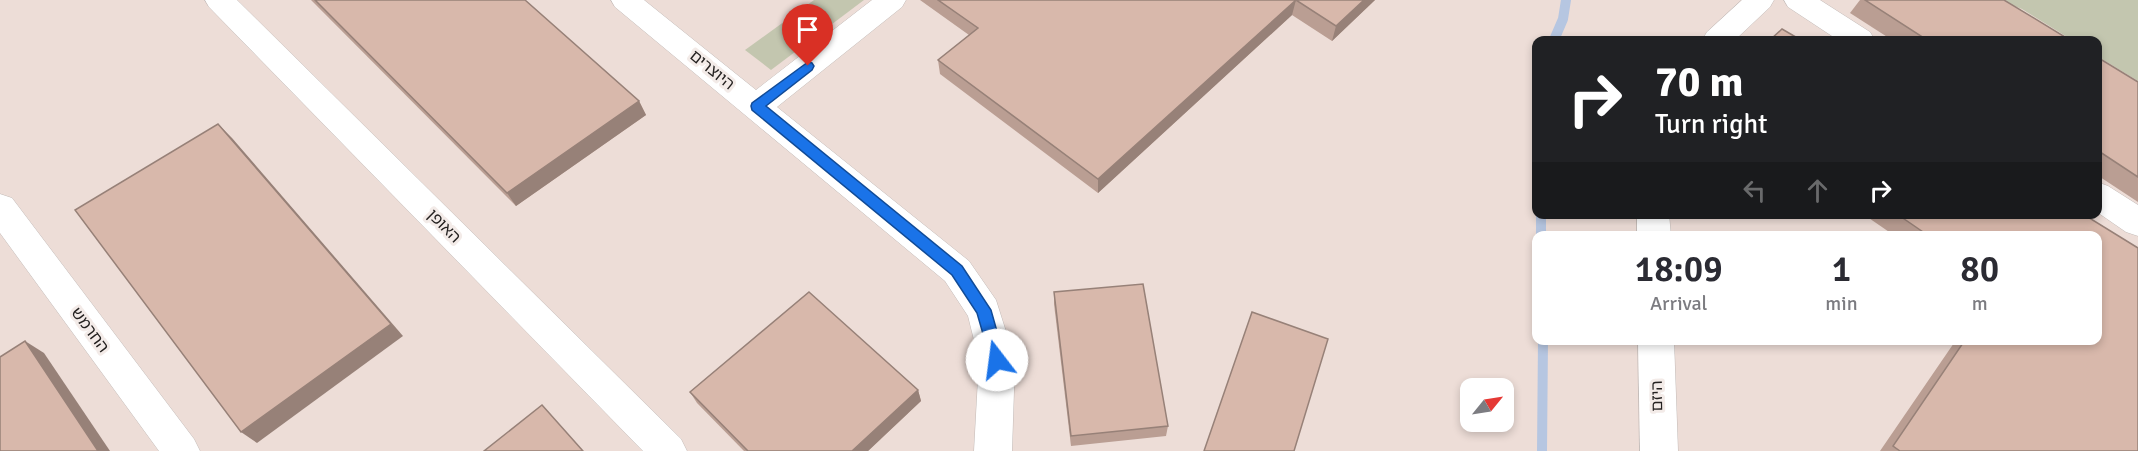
<!DOCTYPE html>
<meta charset="utf-8">
<style>
:root{--surface:#fff;--page:#f7f7f7;--text:#2b2b33;--muted:#7c7c81}
body{margin:0;font-family:Signika,"Noto Sans Hebrew",sans-serif;background:var(--page);color:var(--text);height:100vh;display:flex;flex-direction:column;font-size:22px;white-space:nowrap}
*{box-sizing:border-box;margin:0}
p{font-size:20px;color:var(--muted)}
.icon{flex:none;width:33px;height:33px;fill:none;stroke:currentColor;stroke-width:2;stroke-linecap:round;stroke-linejoin:round}
.map{position:relative;flex:1;overflow:hidden}
.drawer{position:absolute;left:1532px;top:231px;width:570px;height:114px;display:flex;flex-direction:column;background:var(--surface);border-radius:12px;box-shadow:0 3px 9px #0003}
.drawer>*{flex:none}
.hud{position:absolute;left:1532px;top:36px;width:570px;height:183px;border-radius:12px;box-shadow:0 3px 9px #0003;background:#202124;color:#fff;overflow:hidden}
.needle{width:39px;rotate:60deg}
.controls{position:absolute;left:1460px;top:378px;display:grid;gap:12px}
.controls a{display:grid;place-items:center;width:54px;height:54px;border-radius:12px;background:var(--surface);box-shadow:0 3px 9px #0003;font-size:30px}
.pin{position:absolute;display:grid;place-items:center;width:51px;height:51px;color:#fff;margin:-62px -26px;border-radius:50% 50% 50% 0;rotate:-45deg;box-shadow:0 0 6px #0007}
.pin .icon{rotate:45deg}
.me{position:absolute;width:66px;margin:-33px;rotate:345deg;stroke-linejoin:round;filter:drop-shadow(0 0 4px #0008)}
.turn{display:flex;align-items:center;gap:21px;height:126px;padding:0 24px;font-size:27px}
.turn .icon{width:78px;height:78px;stroke-width:2.5}
.turn b{display:block;font-size:42px;line-height:51px}
.lanes{display:flex;align-items:center;height:57px;padding:0 24px;background:#0003;justify-content:center;gap:30px;direction:ltr}
.lanes .off{opacity:.35}
.eta{display:flex;justify-content:space-evenly;align-items:center;height:102px;text-align:center}
.eta b{font-size:36px;font-weight:600;line-height:42px}
.map>svg:first-child{display:block}
.built{fill:#edddd7;fill-rule:evenodd}
.green{fill:#c3c6af}
.lines{fill:none;stroke-linecap:round;stroke-linejoin:round}
.stream{stroke:#b6c6e1;stroke-width:10}
.minor-casing{stroke:#c2bab7;stroke-width:1}
.minor{fill:#fff;fill-rule:evenodd}
.wall{fill:#ba9e93}
.shaded-wall{fill:#978178}
.building{fill:#d8b8ab;stroke:#978178;stroke-width:1.5}
.route{fill:#1a73e8;stroke:#114b97;stroke-width:1.5}
.labels{text-anchor:middle;dominant-baseline:central;stroke-width:6;stroke-linejoin:round;paint-order:stroke}
.street-label{font-size:16px;fill:#242120;stroke:#f3ebe8}
</style>
<div class="map">
<svg width="2138" height="451" viewBox="0 0 2138 451">
<rect width="100%" height="100%" fill="#f3ebe8"/>
<path class="built" d="M0,0H2040L2138,58V451H0ZM1536,40H2097V214H1536ZM1536,236H2097V340H1536ZM1470,388H1503V422H1470Z"/>
<g class="green">
<polygon points="814,0 864,0 771,70 745,50"/>
<polygon points="1999,0 2138,0 2138,81 2097,56 2097,40 2072,40 2022,9"/>
</g>
<g class="lines">
<g class="stream">
<polyline points="1554,40 1563,19 1566,0"/>
<polyline points="1541,214 1541,236"/>
<polyline points="1542,451 1543,340"/>
</g>
<g class="minor-casing">
<g id="minor">
<polygon points="205,0 237,0 681,439 687,451 643,451 209,7"/>
<polygon points="611,0 644,0 756,90 872,0 906,0 902,7 777,107 969,261 996,300 1015,360 1012,451 974,451 979,360 968,316 945,281 615,7"/>
<polygon points="1742,0 1774,0 1770,7 1735,40 1702,40 1707,32"/>
<polygon points="1784,0 1820,0 1870,32 1875,40 1838,40 1788,7"/>
<polygon points="2097,182 2108,186 2138,205 2138,236 2126,232 2097,212"/>
<polygon points="0,194 12,198 194,439 200,451 159,451 0,233"/>
<polygon points="1637,214 1669,214 1671,236 1637,236"/>
<polygon points="1638,340 1674,340 1678,451 1640,451"/>
</g>
</g>
<use href="#minor" class="minor"/>
</g>
<g class="wall">
<polygon points="311,0 525,0 639,101 646,115 516,206"/>
<polygon points="920,0 1375,0 1332,41 1292,15 1098,193 940,74 938,60 969,35"/>
<polygon points="1860,0 2004,0 2070,40 1892,40 1850,13"/>
<polygon points="2097,57 2138,82 2138,202 2097,175"/>
<polygon points="1863,214 2083,214 2138,248 2138,451 1880,451 1956,340 2097,340 2097,236 1895,236"/>
<polygon points="1054,292 1168,426 1166,436 1071,446 1054,304"/>
<polygon points="918,390 921,401 868,451 744,451 697,403 690,392"/>
</g>
<g class="shaded-wall">
<polygon points="1296,0 1292,15 1098,193 1098,179"/>
<polygon points="1364,0 1375,0 1332,41 1336,26"/>
<polygon points="639,101 646,115 516,206 507,193"/>
<polygon points="218,124 232,138 403,336 257,443 241,432"/>
<polygon points="25,341 44,353 110,451 98,451"/>
<polygon points="918,390 921,401 868,451 852,451"/>
</g>
<g class="building">
<polygon points="315,0 525,0 639,101 507,193"/>
<polygon points="938,0 1364,0 1336,26 1296,0 1098,179 938,60 978,28"/>
<polygon points="1865,0 2004,0 2070,40 1927,40"/>
<polygon points="1782,29 1801,40 1770,40"/>
<polygon points="2097,57 2138,82 2138,177 2097,150"/>
<polygon points="218,124 391,324 241,432 75,210"/>
<polygon points="1897,214 2083,214 2138,248 2138,451 1900,451 1893,446 1965,340 2097,340 2097,236 1929,236"/>
<polygon points="1143,284 1168,426 1071,436 1054,292"/>
<polygon points="809,292 918,390 852,451 748,451 690,392"/>
<polygon points="1252,312 1328,339 1294,451 1204,451"/>
<polygon points="25,341 98,451 0,451 0,357"/>
<polygon points="542,405 583,451 484,451"/>
</g>
<polygon class="route" points="808,62 812,63 814,66 812,70 766,106 962,266 991,310 1005,360 1002,365 997,366 992,365 977,313 952,275 752,110 751,106 752,103"/>
<g class="labels">
<g class="street-label">
<text transform="translate(712 70) rotate(39)">היוצרים</text>
<text transform="translate(444 226) rotate(45)">האופן</text>
<text transform="translate(90 330) rotate(53)">החרמש</text>
<text transform="translate(1657 396) rotate(-91)">היזם</text>
</g>
</g>
</svg>
<div class="controls">
<a><svg class="needle" viewBox="-14 -14 28 28"><path d="M0-13l5 13h-10z" fill="#e53935"/><path d="M0 13l5-13h-10z" fill="#7c7c81"/></svg></a>
</div>
<div class="pin" style="left:808px;top:66px;background:#d93025"><svg class="icon" aria-label="arrive" viewBox="0 0 24 24"><path d="M6 21V4h12l-3 4 3 4H6"/></svg></div>
<svg class="me" style="left:997px;top:360px" viewBox="-20 -20 40 40"><circle r="19" fill="#fff"/><path d="M0-13L10 11 0 6-10 11z" fill="#1a73e8"/></svg>
<div class="hud">
<div class="turn"><svg class="icon" aria-label="right" viewBox="0 0 24 24"><path d="M7 20v-9h11M14 6l5 5-5 5"/></svg><div><b>70 m</b>Turn right</div></div>
<div class="lanes"><svg class="icon off" aria-label="left" viewBox="0 0 24 24"><path d="M17 20v-9H6M10 6l-5 5 5 5"/></svg><svg class="icon off" aria-label="ahead" viewBox="0 0 24 24"><path d="M12 20V5M6 11l6-6 6 6"/></svg><svg class="icon" aria-label="right" viewBox="0 0 24 24"><path d="M7 20v-9h11M14 6l5 5-5 5"/></svg></div>
</div>
<section class="drawer">
<div class="eta">
<div><b>18:09</b><p>Arrival</p></div>
<div><b>1</b><p>min</p></div>
<div><b>80</b><p>m</p></div>
</div>
</section>
</div>
